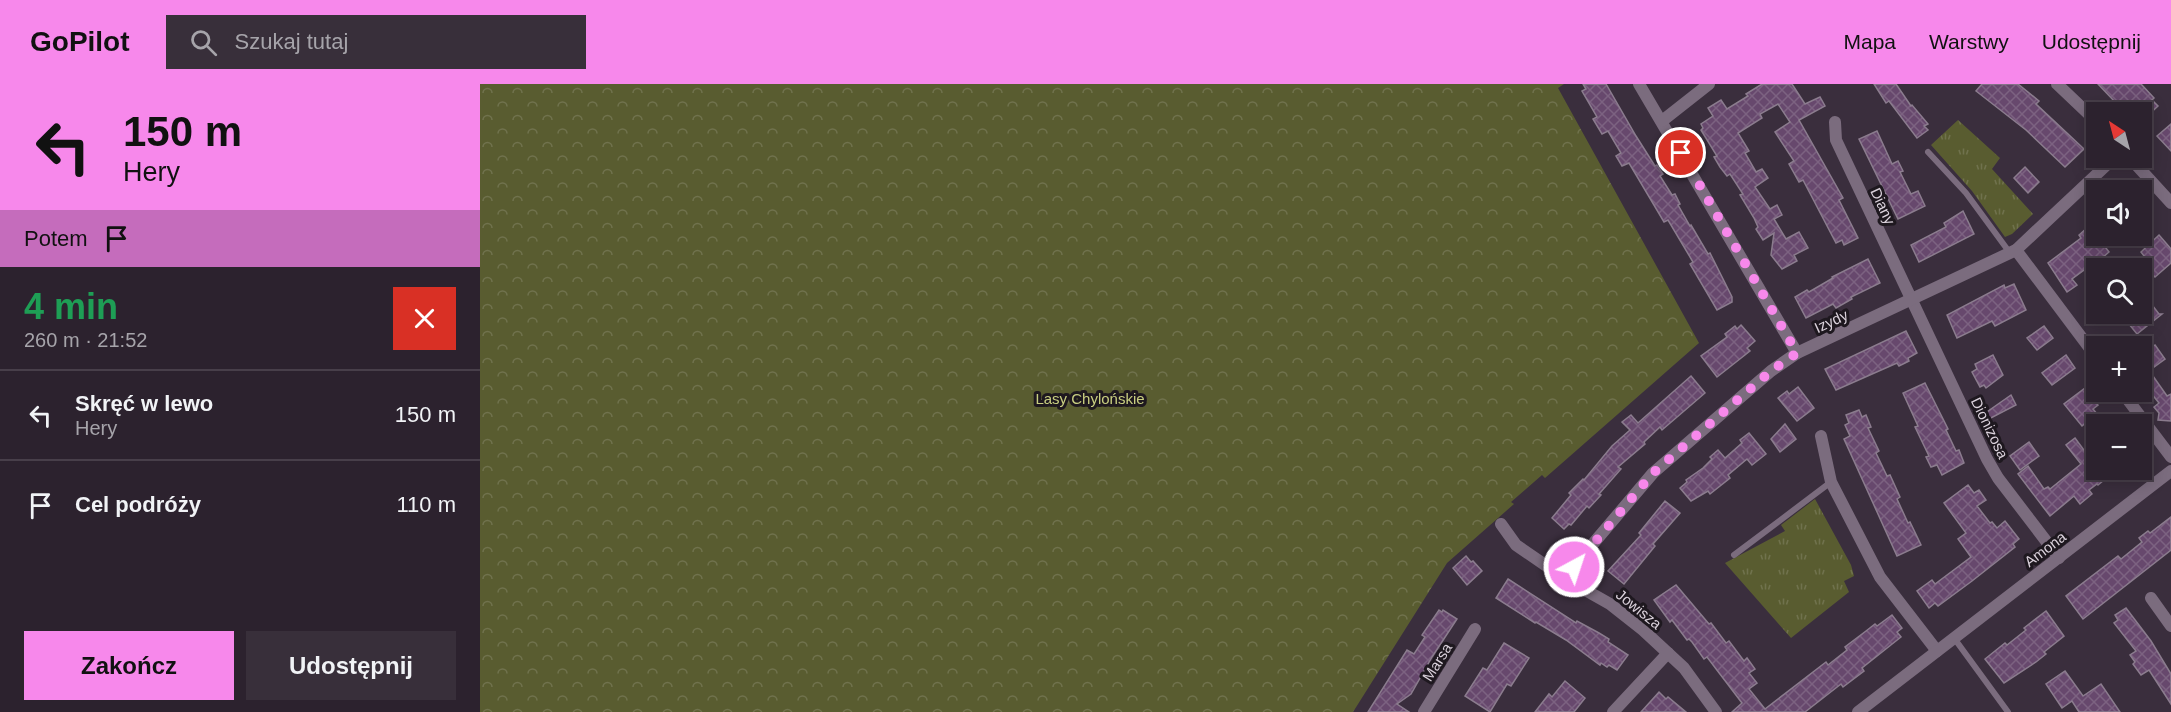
<!DOCTYPE html>
<html lang="pl">
<meta charset="utf-8">
<style>
:root{--surface:#2c222e;--page:#382f3a;--text:#f1f3f6;--muted:#a6a4aa;--line:#483f4a;--accent:#f788eb}
body{margin:0;font-family:Arial,sans-serif;background:var(--page);color:var(--text);height:100vh;display:flex;flex-direction:column;font-size:22px;white-space:nowrap}
*{box-sizing:border-box;margin:0}
p{font-size:20px;color:var(--muted)}
.icon{flex:none;width:33px;height:33px;fill:none;stroke:currentColor;stroke-width:2;stroke-linecap:round;stroke-linejoin:round}
.map{position:relative;flex:1;overflow:hidden}
.side{display:flex;flex-direction:column;background:var(--surface);width:480px}
.side>*{flex:none}
.top-card{background:#f788eb;color:#111;overflow:hidden}
.needle{width:39px;rotate:324deg}
.tools{position:absolute;left:1606px;top:18px;display:grid;gap:12px}
.tools a{display:grid;place-items:center;width:66px;height:66px;border-radius:0px;background:var(--surface);box-shadow:0 3px 15px #0003,0 0 0 2px var(--line);font-size:30px}
.pin{position:absolute;display:grid;place-items:center;width:51px;height:51px;color:#fff;margin:-26px;border:3px solid #fff;border-radius:50%;box-shadow:0 2px 6px #0007}
.me{position:absolute;width:66px;margin:-33px;rotate:40deg;stroke-linejoin:round;filter:drop-shadow(0 0 4px #0008)}
.turn{display:flex;align-items:center;gap:21px;height:126px;padding:0 24px;font-size:27px}
.turn .icon{width:78px;height:78px;stroke-width:2.5}
.turn b{display:block;font-size:42px;line-height:51px}
.then{display:flex;align-items:center;height:57px;padding:0 24px;background:#0003;gap:12px;font-size:22px}
.round{display:grid;place-items:center;flex:none;width:63px;height:63px;border-radius:0px;background:var(--page)}
.overview{display:flex;align-items:center;justify-content:space-between;height:102px;padding:0 24px}
h1{font-size:36px;font-weight:800;line-height:45px;color:#1e9e55}
.cta{display:flex;gap:12px;margin-top:auto;padding:12px 24px}
.cta a{flex:1;height:69px;border-radius:0px;background:var(--accent);color:#111;font-size:24px;font-weight:800;line-height:69px;text-align:center}
.cta a+a{background:var(--page);color:var(--text)}
ul{padding:0;list-style:none}
li{display:flex;align-items:center;gap:18px;height:90px;padding:0 24px;border-top:2px solid var(--line)}
li div{flex:1}
li b{display:block;font-size:22px}
li em{font-style:normal}
header{display:flex;align-items:center;gap:36px;box-sizing:border-box;height:84px;padding:0 30px;background:var(--accent);color:#111}
header strong{font-size:28px}
nav{display:flex;gap:33px;margin-inline-start:auto;font-size:21px}
.search{width:420px;height:54px;background:var(--page);display:flex;align-items:center;gap:15px;box-sizing:border-box;padding:0 21px;border-radius:0px;color:var(--muted);font-size:22px}
main{display:flex;flex:1;min-height:0}
.map>svg:first-child{display:block}
.grass{fill:url(#grass-tufts)}
.forest{fill:url(#forest-crowns)}
.building{fill:url(#building-cross-hatch);stroke:#8b7c8e;stroke-width:1.5}
.lines{fill:none;stroke-linecap:round;stroke-linejoin:round}
.service{stroke:#7b6c7e;stroke-width:6}
.minor{stroke:#7b6c7e;stroke-width:12}
.route{stroke:#f788eb;stroke-width:10;stroke-dasharray:0 18}
.labels{text-anchor:middle;dominant-baseline:central;stroke-width:6;stroke-linejoin:round;paint-order:stroke}
.street-label{font-size:15px;fill:#dbd2dc;stroke:#1e181f}
.park-label{font-size:15px;fill:#c9cf81;stroke:#1e181f}
</style>
<header>
<strong>GoPilot</strong>
<div class="search"><svg class="icon" aria-label="search" viewBox="0 0 24 24"><circle cx="10" cy="10" r="6"/><path d="M15 15l6 6"/></svg>Szukaj tutaj</div>
<nav><a>Mapa</a><a>Warstwy</a><a>Udostępnij</a></nav>
</header>
<main>
<section class="side">
<div class="top-card">
<div class="turn"><svg class="icon" aria-label="left" viewBox="0 0 24 24"><path d="M17 20v-9H6M10 6l-5 5 5 5"/></svg><div><b>150 m</b>Hery</div></div>
<div class="then">Potem<svg class="icon" aria-label="arrive" viewBox="0 0 24 24"><path d="M6 21V4h12l-3 4 3 4H6"/></svg></div>
</div>
<div class="overview"><div><h1>4 min</h1><p>260 m · 21:52</p></div><a class="round" style="background:#d93025;color:#fff"><svg class="icon" aria-label="close" viewBox="0 0 24 24"><path d="M6 6l12 12M18 6L6 18"/></svg></a></div>
<ul>
<li><svg class="icon" aria-label="left" viewBox="0 0 24 24"><path d="M17 20v-9H6M10 6l-5 5 5 5"/></svg><div><b>Skręć w lewo</b><p>Hery</p></div><em>150 m</em></li>
<li><svg class="icon" aria-label="arrive" viewBox="0 0 24 24"><path d="M6 21V4h12l-3 4 3 4H6"/></svg><div><b>Cel podróży</b></div><em>110 m</em></li>
</ul>
<div class="cta"><a>Zakończ</a><a>Udostępnij</a></div>
</section>
<div class="map">
<svg width="1691" height="628" viewBox="0 0 1691 628">
<defs>
<pattern id="grass-tufts" width="24" height="20" patternUnits="userSpaceOnUse" patternTransform="scale(1.5)"><rect width="24" height="20" fill="#595c30"/><path d="M3 7l-1-3M5 7V3M7 7l1-3M15 17l-1-3M17 17v-4M19 17l1-3" fill="none" stroke="#70724d"/></pattern>
<pattern id="forest-crowns" width="20" height="18" patternUnits="userSpaceOnUse" patternTransform="scale(1.5)"><rect width="20" height="18" fill="#595c30"/><path d="M2 6a3 3 0 1 1 6 0M12 15a3 3 0 1 1 6 0" fill="none" stroke="#70724d"/></pattern>
<pattern id="building-cross-hatch" width="8" height="8" patternUnits="userSpaceOnUse" patternTransform="scale(1.5)"><rect width="8" height="8" fill="#67486d"/><path d="M0 0l8 8M0 8l8-8" fill="none" stroke="#7c6281"/></pattern>
</defs>
<rect width="100%" height="100%" fill="#3a2e3d"/>
<g class="grass">
<polygon points="1478,36 1520,74 1512,85 1553,130 1532,150 1525,153 1492,107 1451,61"/>
<polygon points="1335,415 1371,481 1374,492 1364,497 1369,508 1311,554 1245,479 1305,447 1301,441"/>
</g>
<polygon class="forest" points="0,0 1084,0 1078,4 1219,259 1065,394 1062,391 1031,418 1034,420 967,479 873,628 0,628"/>
<g class="building">
<polygon points="1103,0 1126,0 1156,52 1175,82 1177,81 1183,90 1180,92 1192,111 1195,110 1200,120 1198,121 1210,142 1211,141 1228,170 1230,169 1252,213 1252,218 1237,226 1210,180 1213,178 1188,136 1184,138 1149,79 1142,82 1136,72 1141,69 1128,47 1122,50 1113,35 1117,33 1102,7 1106,5"/>
<polygon points="1282,0 1312,0 1325,20 1340,13 1345,22 1319,36 1363,114 1359,116 1378,154 1364,161 1362,156 1356,159 1323,96 1319,98 1309,80 1314,77 1295,48 1310,38 1298,20 1280,30 1282,34 1258,49 1269,67 1265,69 1276,88 1282,85 1288,94 1275,103 1290,125 1297,121 1302,131 1294,135 1306,155 1319,148 1328,164 1314,171 1317,177 1302,185 1291,171 1294,149 1283,156 1276,145 1278,143 1274,134 1260,111 1263,110 1250,90 1247,92 1240,83 1234,73 1237,72 1221,46 1223,44 1221,40 1233,32 1228,24 1241,16 1247,25 1268,12 1266,10"/>
<polygon points="1394,0 1416,0 1431,22 1432,21 1448,40 1444,42 1448,46 1437,54 1409,17 1406,19"/>
<polygon points="1502,0 1538,0 1559,17 1556,20 1604,65 1585,83 1546,46 1496,7"/>
<polygon points="1618,0 1661,0 1674,14 1672,16 1678,22 1663,36 1662,28 1649,28 1638,17 1636,19"/>
<polygon points="1691,40 1691,67 1677,52"/>
<polygon points="1397,47 1412,80 1418,77 1423,87 1420,88 1431,110 1438,107 1445,122 1418,135 1379,55"/>
<polygon points="1545,83 1559,98 1548,109 1534,94"/>
<polygon points="1483,127 1494,150 1439,178 1431,161 1466,143 1464,139"/>
<polygon points="1609,142 1629,168 1622,174 1624,177 1614,184 1611,181 1592,195 1597,201 1587,208 1568,179 1601,154 1599,151"/>
<polygon points="1679,151 1691,165 1691,179 1675,193 1663,181 1668,177 1661,168"/>
<polygon points="1388,175 1400,199 1371,213 1372,215 1356,224 1353,220 1326,234 1315,213 1327,206 1329,208 1353,194 1352,193"/>
<polygon points="1534,200 1546,226 1515,242 1512,237 1477,254 1467,231 1524,201 1525,204"/>
<polygon points="1662,208 1679,230 1682,230 1657,250 1649,240 1654,236 1648,230 1662,230"/>
<polygon points="1261,241 1275,257 1267,264 1270,267 1237,293 1221,272 1247,253 1245,250 1255,242 1257,245"/>
<polygon points="1564,242 1573,254 1557,266 1547,254"/>
<polygon points="1426,247 1437,269 1428,274 1429,277 1419,282 1417,279 1356,306 1345,285"/>
<polygon points="1675,261 1685,275 1670,286 1662,276 1662,270"/>
<polygon points="1513,271 1523,291 1506,304 1504,301 1500,303 1492,288 1497,285 1495,280"/>
<polygon points="1586,271 1595,284 1572,301 1562,289"/>
<polygon points="1668,285 1687,312 1691,310 1691,337 1678,336 1679,329 1674,323 1679,319 1662,298 1662,290"/>
<polygon points="1211,292 1225,309 1182,346 1180,343 1164,358 1165,360 1138,383 1141,385 1119,410 1121,411 1109,424 1107,422 1091,441 1089,440 1084,445 1072,434 1091,411 1089,409 1103,395 1104,396 1132,362 1150,346 1142,338 1151,331 1158,339"/>
<polygon points="1445,299 1468,345 1466,346 1476,367 1479,366 1484,379 1462,391 1457,381 1451,383 1446,373 1449,372 1435,343 1438,342 1423,309"/>
<polygon points="1318,303 1334,324 1317,337 1298,314 1307,307 1309,310"/>
<polygon points="1605,304 1618,321 1613,325 1617,330 1602,342 1584,320"/>
<polygon points="1531,311 1536,321 1507,336 1504,330"/>
<polygon points="1379,326 1382,333 1386,331 1391,343 1388,344 1399,367 1396,369 1407,392 1410,391 1420,413 1417,415 1428,439 1430,438 1441,461 1417,472 1364,355 1370,352 1365,341 1369,339 1366,331"/>
<polygon points="1305,340 1316,355 1300,368 1291,355"/>
<polygon points="1269,349 1286,370 1272,381 1267,375 1248,391 1250,394 1230,410 1228,407 1211,417 1200,404 1207,398 1206,396 1223,384 1232,375 1230,373 1238,366 1245,374 1262,359 1260,356"/>
<polygon points="1595,354 1609,373 1617,367 1617,386 1636,386 1618,401 1617,400 1609,406 1612,410 1600,420 1594,412 1570,432 1538,390 1548,382 1564,405 1568,403 1570,405 1601,380 1586,361"/>
<polygon points="1549,358 1559,372 1540,386 1530,372"/>
<polygon points="1488,401 1494,409 1499,406 1506,416 1497,422 1510,439 1512,438 1517,444 1525,437 1539,455 1533,460 1535,463 1492,497 1458,522 1455,519 1449,524 1437,507 1452,496 1455,500 1491,473 1478,455 1486,449 1464,419"/>
<polygon points="1185,417 1200,429 1173,460 1175,462 1144,500 1128,487 1161,451 1159,449"/>
<polygon points="1691,433 1691,466 1603,535 1586,512 1638,472 1641,475 1662,458 1659,454 1668,447 1670,449"/>
<polygon points="986,472 991,478 993,477 1002,487 987,501 973,484"/>
<polygon points="1028,495 1096,539 1097,537 1119,549 1129,555 1128,558 1148,571 1137,586 1129,581 1127,583 1121,579 1120,581 1086,556 1056,538 1055,539 1016,514"/>
<polygon points="1196,501 1229,540 1231,539 1246,559 1249,557 1264,577 1267,574 1275,585 1269,589 1277,599 1269,605 1285,625 1346,578 1348,581 1367,566 1365,563 1386,547 1395,540 1397,542 1412,531 1422,544 1417,548 1421,553 1382,584 1384,587 1363,603 1361,600 1325,628 1252,628 1262,619 1227,573 1224,575 1212,558 1209,555 1207,556 1192,536 1190,538 1174,516"/>
<polygon points="1646,524 1671,557 1691,590 1691,620 1669,586 1661,591 1653,580 1655,578 1650,571 1656,567 1634,539 1638,536 1635,531"/>
<polygon points="959,526 962,528 963,526 977,535 952,573 931,610 917,620 929,628 888,628 927,566 934,570 945,553 942,551"/>
<polygon points="1566,527 1584,552 1564,568 1566,570 1556,578 1524,599 1505,575 1525,559 1527,561 1546,546 1544,544"/>
<polygon points="1024,559 1049,574 1031,602 1027,600 1010,628 985,612 1003,584 1007,586"/>
<polygon points="1585,587 1603,612 1621,600 1640,628 1599,628 1592,617 1582,624 1566,600"/>
<polygon points="1085,597 1105,614 1094,628 1055,628 1069,610 1072,613"/>
<polygon points="1179,608 1186,615 1188,613 1206,628 1161,628"/>
</g>
<g class="lines">
<g class="service">
<polyline points="1448,68 1486,109 1530,169"/>
<polyline points="1254,471 1351,398"/>
<polyline points="1474,554 1528,628"/>
</g>
<g class="minor">
<polyline points="1159,0 1317,269"/>
<polyline points="1577,0 1617,38"/>
<polyline points="1182,37 1229,0"/>
<polyline points="1355,38 1356,56 1507,375 1518,394 1579,474"/>
<polyline points="1650,74 1691,119"/>
<polyline points="1536,166 1617,274"/>
<polyline points="1642,308 1691,373"/>
<polyline points="1341,352 1351,398 1400,493 1457,567"/>
<polyline points="1021,440 1036,461 1084,494 1130,520 1163,546 1204,584 1236,628"/>
<polyline points="1084,494 1173,389 1291,287 1317,269 1536,166 1634,74"/>
<polyline points="1671,514 1691,542"/>
<polyline points="944,628 995,545"/>
<polyline points="1133,628 1188,569"/>
<polyline points="1378,628 1691,387"/>
</g>
</g>
<g class="lines">
<polyline class="route" points="1094,483 1173,389 1291,287 1317,269 1201,69"/>
</g>
<g class="labels">
<g class="street-label">
<text transform="translate(1403 122) rotate(65)">Diany</text>
<text transform="translate(1351 237) rotate(-25)">Izydy</text>
<text transform="translate(1510 344) rotate(64)">Dionizosa</text>
<text transform="translate(1565 465) rotate(-37)">Amona</text>
<text transform="translate(1159 525) rotate(39)">Jowisza</text>
<text transform="translate(957 578) rotate(-58)">Marsa</text>
</g>
<g class="park-label">
<text x="610" y="314">Lasy Chylońskie</text>
</g>
</g>
</svg>
<div class="tools">
<a><svg class="needle" viewBox="-14 -14 28 28"><path d="M0-13l5 13h-10z" fill="#e53935"/><path d="M0 13l5-13h-10z" fill="#a6a4aa"/></svg></a>
<a><svg class="icon" aria-label="sound" viewBox="0 0 24 24"><path d="M4 9h4l5-4v14l-5-4H4zM17 9q2 3 0 6"/></svg></a>
<a><svg class="icon" aria-label="search" viewBox="0 0 24 24"><circle cx="10" cy="10" r="6"/><path d="M15 15l6 6"/></svg></a>
<a>+</a>
<a>−</a>
</div>
<div class="pin" style="left:1201px;top:69px;background:#d93025"><svg class="icon" aria-label="arrive" viewBox="0 0 24 24"><path d="M6 21V4h12l-3 4 3 4H6"/></svg></div>
<svg class="me" style="left:1094px;top:483px" viewBox="-20 -20 40 40"><circle r="17" fill="#f788eb" stroke="#fff" stroke-width="3"/><path d="M0-11L8 9 0 5-8 9z" fill="#fff"/></svg>
</div>
</main>
